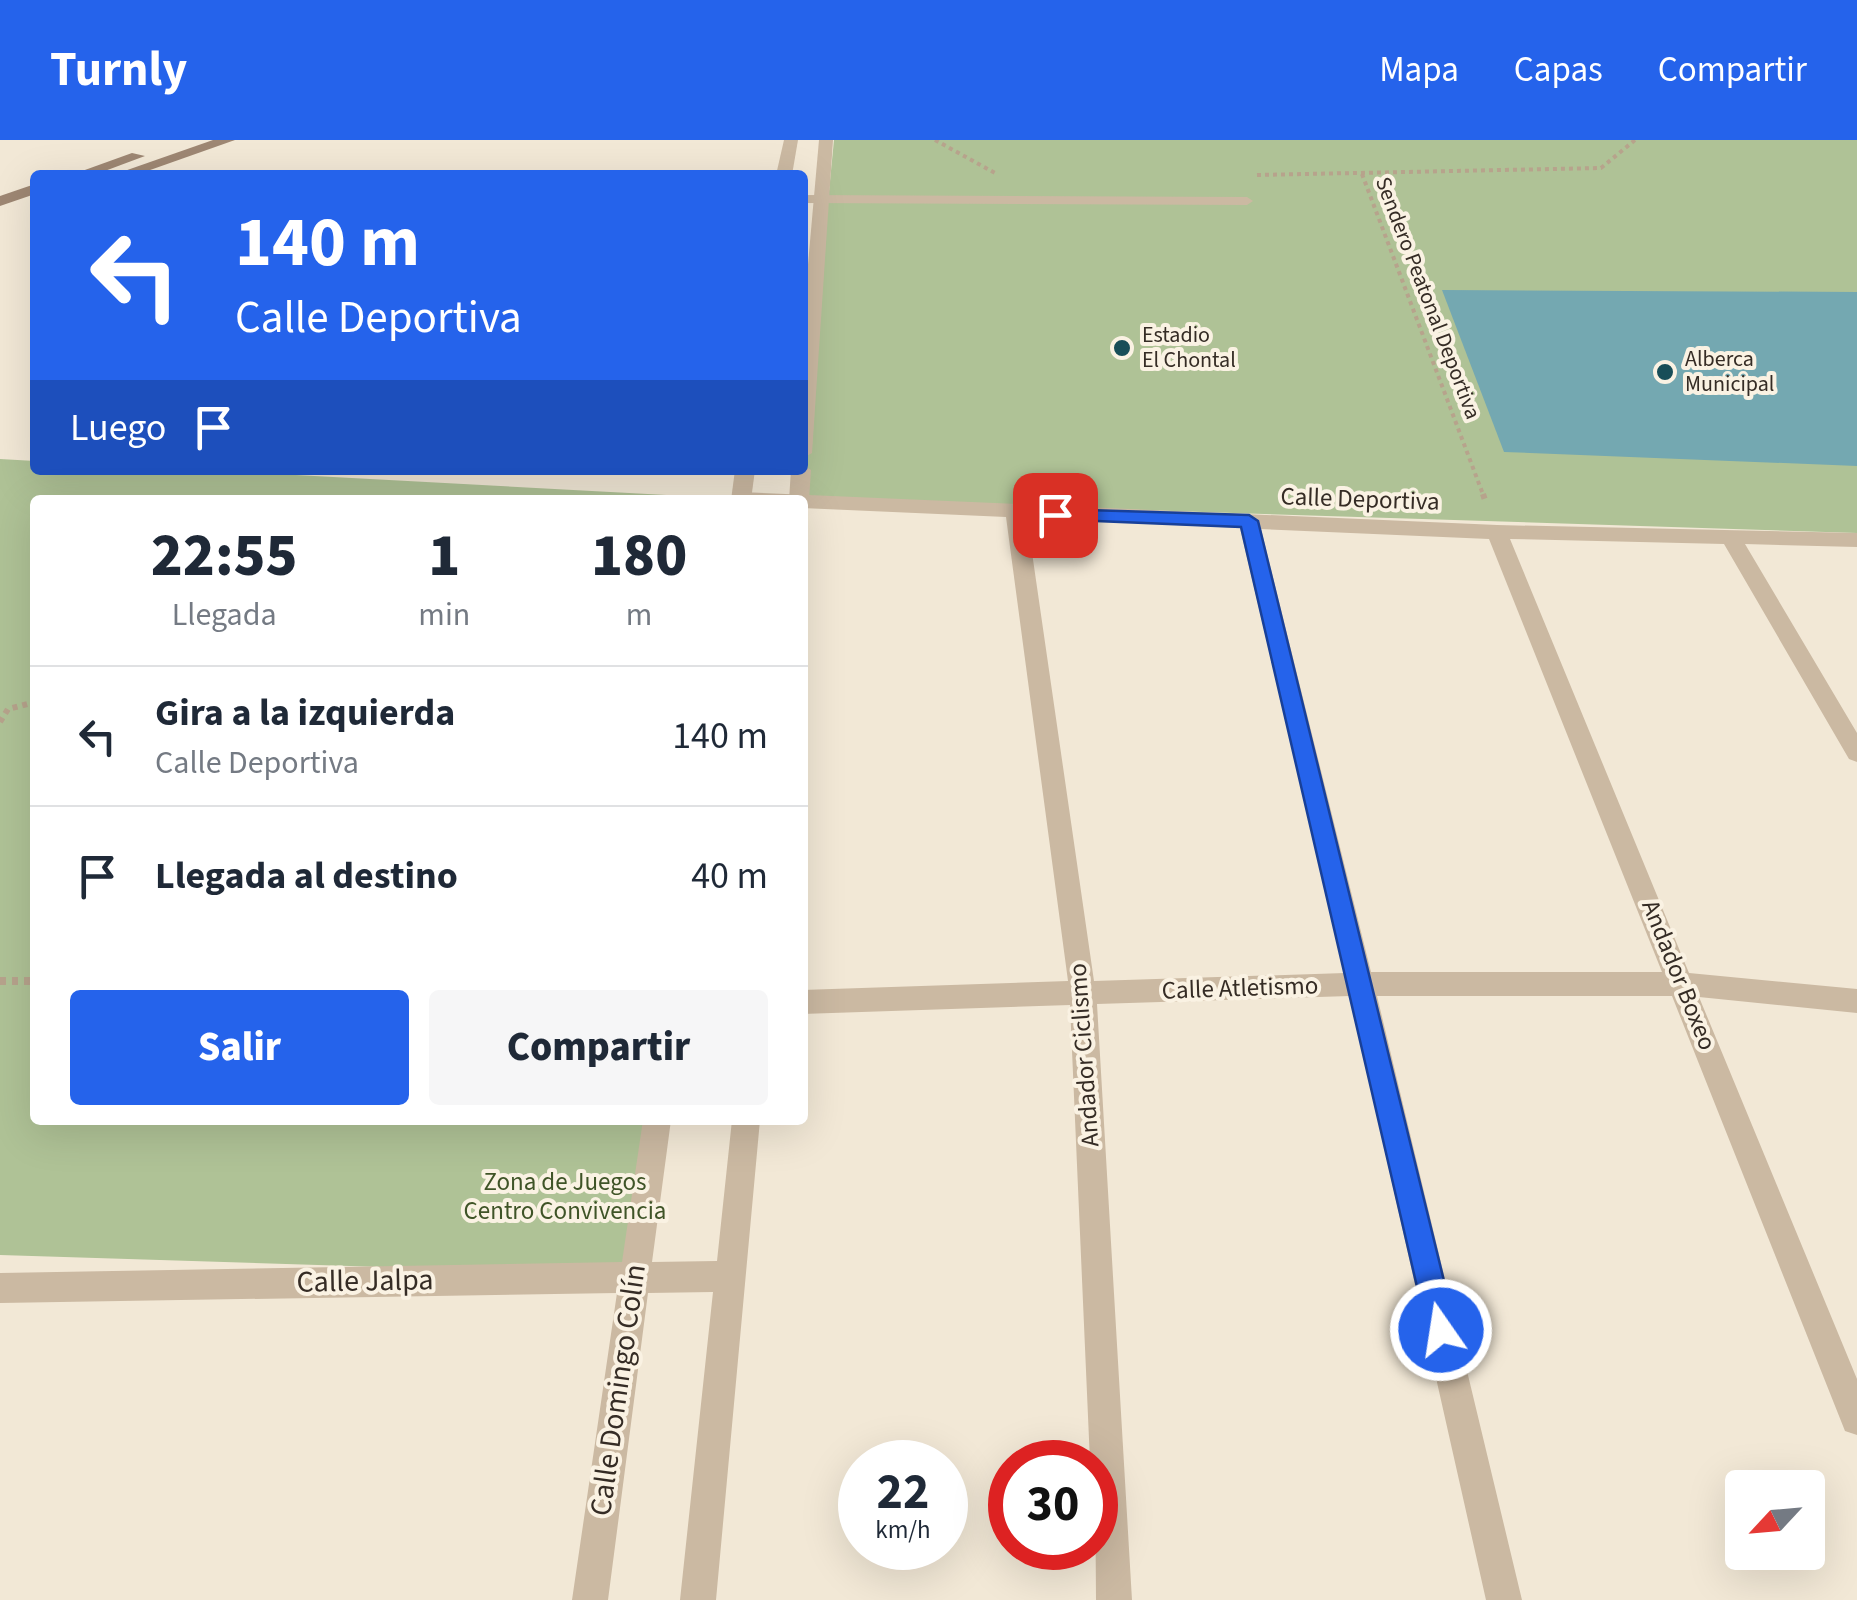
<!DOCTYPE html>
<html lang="es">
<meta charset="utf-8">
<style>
:root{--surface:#fff;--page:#f6f6f7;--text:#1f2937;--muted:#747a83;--line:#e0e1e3;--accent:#2563eb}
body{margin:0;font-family:"Source Sans 3",sans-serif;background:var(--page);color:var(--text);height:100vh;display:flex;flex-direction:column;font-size:38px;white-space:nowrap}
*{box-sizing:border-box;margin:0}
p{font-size:32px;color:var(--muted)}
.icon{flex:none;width:55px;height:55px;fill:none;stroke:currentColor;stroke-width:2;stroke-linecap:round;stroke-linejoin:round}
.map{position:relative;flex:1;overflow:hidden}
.side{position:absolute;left:30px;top:355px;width:778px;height:630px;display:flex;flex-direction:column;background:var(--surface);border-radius:10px;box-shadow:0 10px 40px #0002}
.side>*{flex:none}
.top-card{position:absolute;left:30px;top:30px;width:778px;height:305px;border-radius:10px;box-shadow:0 10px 40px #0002;background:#2563eb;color:#fff;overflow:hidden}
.needle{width:65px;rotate:244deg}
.fabs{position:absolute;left:1725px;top:1330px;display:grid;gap:20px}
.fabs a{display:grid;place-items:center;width:100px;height:100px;border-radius:10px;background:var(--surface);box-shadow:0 10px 40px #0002;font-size:50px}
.speed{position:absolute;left:838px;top:1300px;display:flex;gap:20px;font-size:50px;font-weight:700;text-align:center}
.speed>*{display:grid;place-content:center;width:130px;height:130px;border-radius:50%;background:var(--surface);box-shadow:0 10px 40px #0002;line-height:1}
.speed small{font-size:25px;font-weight:400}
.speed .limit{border:15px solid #d22;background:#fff;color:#111}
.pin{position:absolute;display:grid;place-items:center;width:85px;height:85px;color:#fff;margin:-42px;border-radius:20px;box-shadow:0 5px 15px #0006}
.me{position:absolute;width:110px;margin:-55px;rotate:347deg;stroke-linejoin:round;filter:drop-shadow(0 0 8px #0008)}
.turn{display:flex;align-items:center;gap:35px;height:210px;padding:0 40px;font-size:45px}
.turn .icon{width:130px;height:130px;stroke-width:2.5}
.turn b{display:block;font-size:70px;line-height:85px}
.then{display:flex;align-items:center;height:95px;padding:0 40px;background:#0003;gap:20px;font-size:38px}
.eta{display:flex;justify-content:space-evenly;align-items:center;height:170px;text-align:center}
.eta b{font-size:60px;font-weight:800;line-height:70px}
.cta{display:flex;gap:20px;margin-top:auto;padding:20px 40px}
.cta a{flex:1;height:115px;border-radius:10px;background:var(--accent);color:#fff;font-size:40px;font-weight:800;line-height:115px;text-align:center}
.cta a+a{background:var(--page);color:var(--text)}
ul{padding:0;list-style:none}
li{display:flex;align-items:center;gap:30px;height:140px;padding:0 40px;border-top:2px solid var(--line)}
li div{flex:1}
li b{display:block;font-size:38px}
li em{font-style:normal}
header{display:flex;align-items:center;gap:60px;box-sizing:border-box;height:140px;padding:0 50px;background:var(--accent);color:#fff}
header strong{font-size:48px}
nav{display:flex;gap:55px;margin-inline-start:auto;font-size:35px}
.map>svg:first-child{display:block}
.green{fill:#afc296}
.water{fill:#74a8b1}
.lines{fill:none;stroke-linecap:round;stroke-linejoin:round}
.path-far2{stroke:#b7a38c;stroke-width:4;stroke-dasharray:4 4;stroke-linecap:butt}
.path-far1{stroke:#b7a38c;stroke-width:6;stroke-dasharray:5 5;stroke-linecap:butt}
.path{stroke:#b7a38c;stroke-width:8;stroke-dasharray:6 6;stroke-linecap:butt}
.service{fill:#cbb9a2;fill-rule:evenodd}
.minor{fill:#cbb9a2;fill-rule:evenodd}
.tertiary{fill:#cbb9a2;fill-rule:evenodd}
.secondary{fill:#9e8773;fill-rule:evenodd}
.route{fill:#2563eb;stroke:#184099;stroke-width:2.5}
.poi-dot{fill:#184e58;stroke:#faf2e3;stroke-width:4}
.labels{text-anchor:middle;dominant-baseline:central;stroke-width:8;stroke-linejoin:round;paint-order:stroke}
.far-street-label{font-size:22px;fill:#352c25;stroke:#faf2e3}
.far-poi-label{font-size:22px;fill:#352c25;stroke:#faf2e3;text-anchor:start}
.street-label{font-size:25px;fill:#352c25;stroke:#faf2e3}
.park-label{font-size:25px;fill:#3f5427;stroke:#faf2e3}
.near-street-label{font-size:30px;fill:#352c25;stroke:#faf2e3}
</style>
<header>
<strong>Turnly</strong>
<nav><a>Mapa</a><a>Capas</a><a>Compartir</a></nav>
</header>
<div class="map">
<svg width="1857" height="1460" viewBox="0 0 1857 1460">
<rect width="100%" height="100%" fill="#f2e8d6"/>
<g class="green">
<polygon points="834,0 1857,0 1857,393 799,359"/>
<polygon points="0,319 35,321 35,330 202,330 741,359 35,360 35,980 655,980 633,1135 0,1115"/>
</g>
<polygon class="water" points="1442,150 1857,152 1857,326 1504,312"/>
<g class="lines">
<g class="path-far2">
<polyline points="935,0 995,33"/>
<polyline points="1362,34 1484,357"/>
<polyline points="1257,35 1601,28 1635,0"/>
</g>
<g class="path-far1">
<polyline points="1483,354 1486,363"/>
<polyline points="0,582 8,569 35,562"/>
</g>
<polyline class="path" points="0,841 35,841"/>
<polygon class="service" points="802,55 1247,57 1253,61 1247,65 802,63"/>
<path class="minor" d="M741,352L1497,385L1857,393V407L1745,404L1857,593V622L1849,619L1724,404L1510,399L1689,833L1857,849V873L1699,857L1857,1239V1295L1845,1291L1672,856H1377L1522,1460H1486L1350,856L1097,864L1132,1460H1096L1095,1322H1090L1070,865L802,874V850L1068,841L1006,377L802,368V360H732ZM1027,378L1240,388L1345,833L1094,841ZM1261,389L1489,399L1662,832H1371Z"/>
<g class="tertiary">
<polygon points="784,0 798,0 792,35 776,35"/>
<polygon points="819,0 833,0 812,313 802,319 802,192"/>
<polygon points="802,324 811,330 809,360 802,366 802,360 789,360 791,330 802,330"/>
<polygon points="735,330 755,330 751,360 731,360"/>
<polygon points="643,980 671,980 652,1122 717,1121 732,980 760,980 716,1460 680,1460 713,1152 648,1153 608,1460 572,1460 617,1153 0,1163 0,1133 622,1122"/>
</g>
<g class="secondary">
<polygon points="213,0 235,0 136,35 113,35"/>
<polygon points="132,13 145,16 94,35 71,35"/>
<polygon points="35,44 35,54 0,66 0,56"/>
</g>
</g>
<polygon class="route" points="1055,369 1249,375 1258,381 1456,1190 1451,1200 1441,1205 1431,1200 1427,1190 1241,387 1048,379 1046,375"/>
<g class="poi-dot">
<circle cx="1122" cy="208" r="10"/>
<circle cx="1665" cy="232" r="10"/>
</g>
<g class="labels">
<g class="far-street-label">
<text transform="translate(1428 158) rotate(69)">Sendero Peatonal Deportiva</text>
</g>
<g class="far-poi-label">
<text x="1142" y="195">Estadio<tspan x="1142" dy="25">El Chontal</tspan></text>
<text x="1685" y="219">Alberca<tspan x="1685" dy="25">Municipal</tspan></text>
</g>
<g class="street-label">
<text transform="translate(1360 359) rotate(2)">Calle Deportiva</text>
<text transform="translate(1679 835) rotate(68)">Andador Boxeo</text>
<text transform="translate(1240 848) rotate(-2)">Calle Atletismo</text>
<text transform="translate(1084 915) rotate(-94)">Andador Ciclismo</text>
</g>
<g class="park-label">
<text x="565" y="1042">Zona de Juegos<tspan x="565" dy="29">Centro Convivencia</tspan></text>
</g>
<g class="near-street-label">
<text transform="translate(365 1141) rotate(-1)">Calle Jalpa</text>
<text transform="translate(618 1250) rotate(-82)">Calle Domingo Colín</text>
</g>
</g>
</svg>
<div class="fabs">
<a><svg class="needle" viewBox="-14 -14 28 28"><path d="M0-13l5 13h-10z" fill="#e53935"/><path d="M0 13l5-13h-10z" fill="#747a83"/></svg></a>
</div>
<div class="speed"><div>22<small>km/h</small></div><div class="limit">30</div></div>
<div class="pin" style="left:1055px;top:375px;background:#d93025"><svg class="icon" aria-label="arrive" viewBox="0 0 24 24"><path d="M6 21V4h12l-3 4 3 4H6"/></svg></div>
<svg class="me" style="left:1441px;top:1190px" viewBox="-20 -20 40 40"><circle r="17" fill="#2563eb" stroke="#fff" stroke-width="3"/><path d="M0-11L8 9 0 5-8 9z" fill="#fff"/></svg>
<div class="top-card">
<div class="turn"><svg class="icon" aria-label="left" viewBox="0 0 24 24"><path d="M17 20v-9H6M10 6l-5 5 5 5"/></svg><div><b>140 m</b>Calle Deportiva</div></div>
<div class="then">Luego<svg class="icon" aria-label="arrive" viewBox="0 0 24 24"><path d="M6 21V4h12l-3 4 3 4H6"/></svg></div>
</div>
<section class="side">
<div class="eta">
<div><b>22:55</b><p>Llegada</p></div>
<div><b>1</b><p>min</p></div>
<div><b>180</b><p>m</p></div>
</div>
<ul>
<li><svg class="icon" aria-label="left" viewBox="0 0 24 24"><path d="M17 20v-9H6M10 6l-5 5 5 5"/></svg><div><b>Gira a la izquierda</b><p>Calle Deportiva</p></div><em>140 m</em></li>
<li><svg class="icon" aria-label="arrive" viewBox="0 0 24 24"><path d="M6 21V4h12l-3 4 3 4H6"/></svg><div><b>Llegada al destino</b></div><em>40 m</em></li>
</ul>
<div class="cta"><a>Salir</a><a>Compartir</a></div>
</section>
</div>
